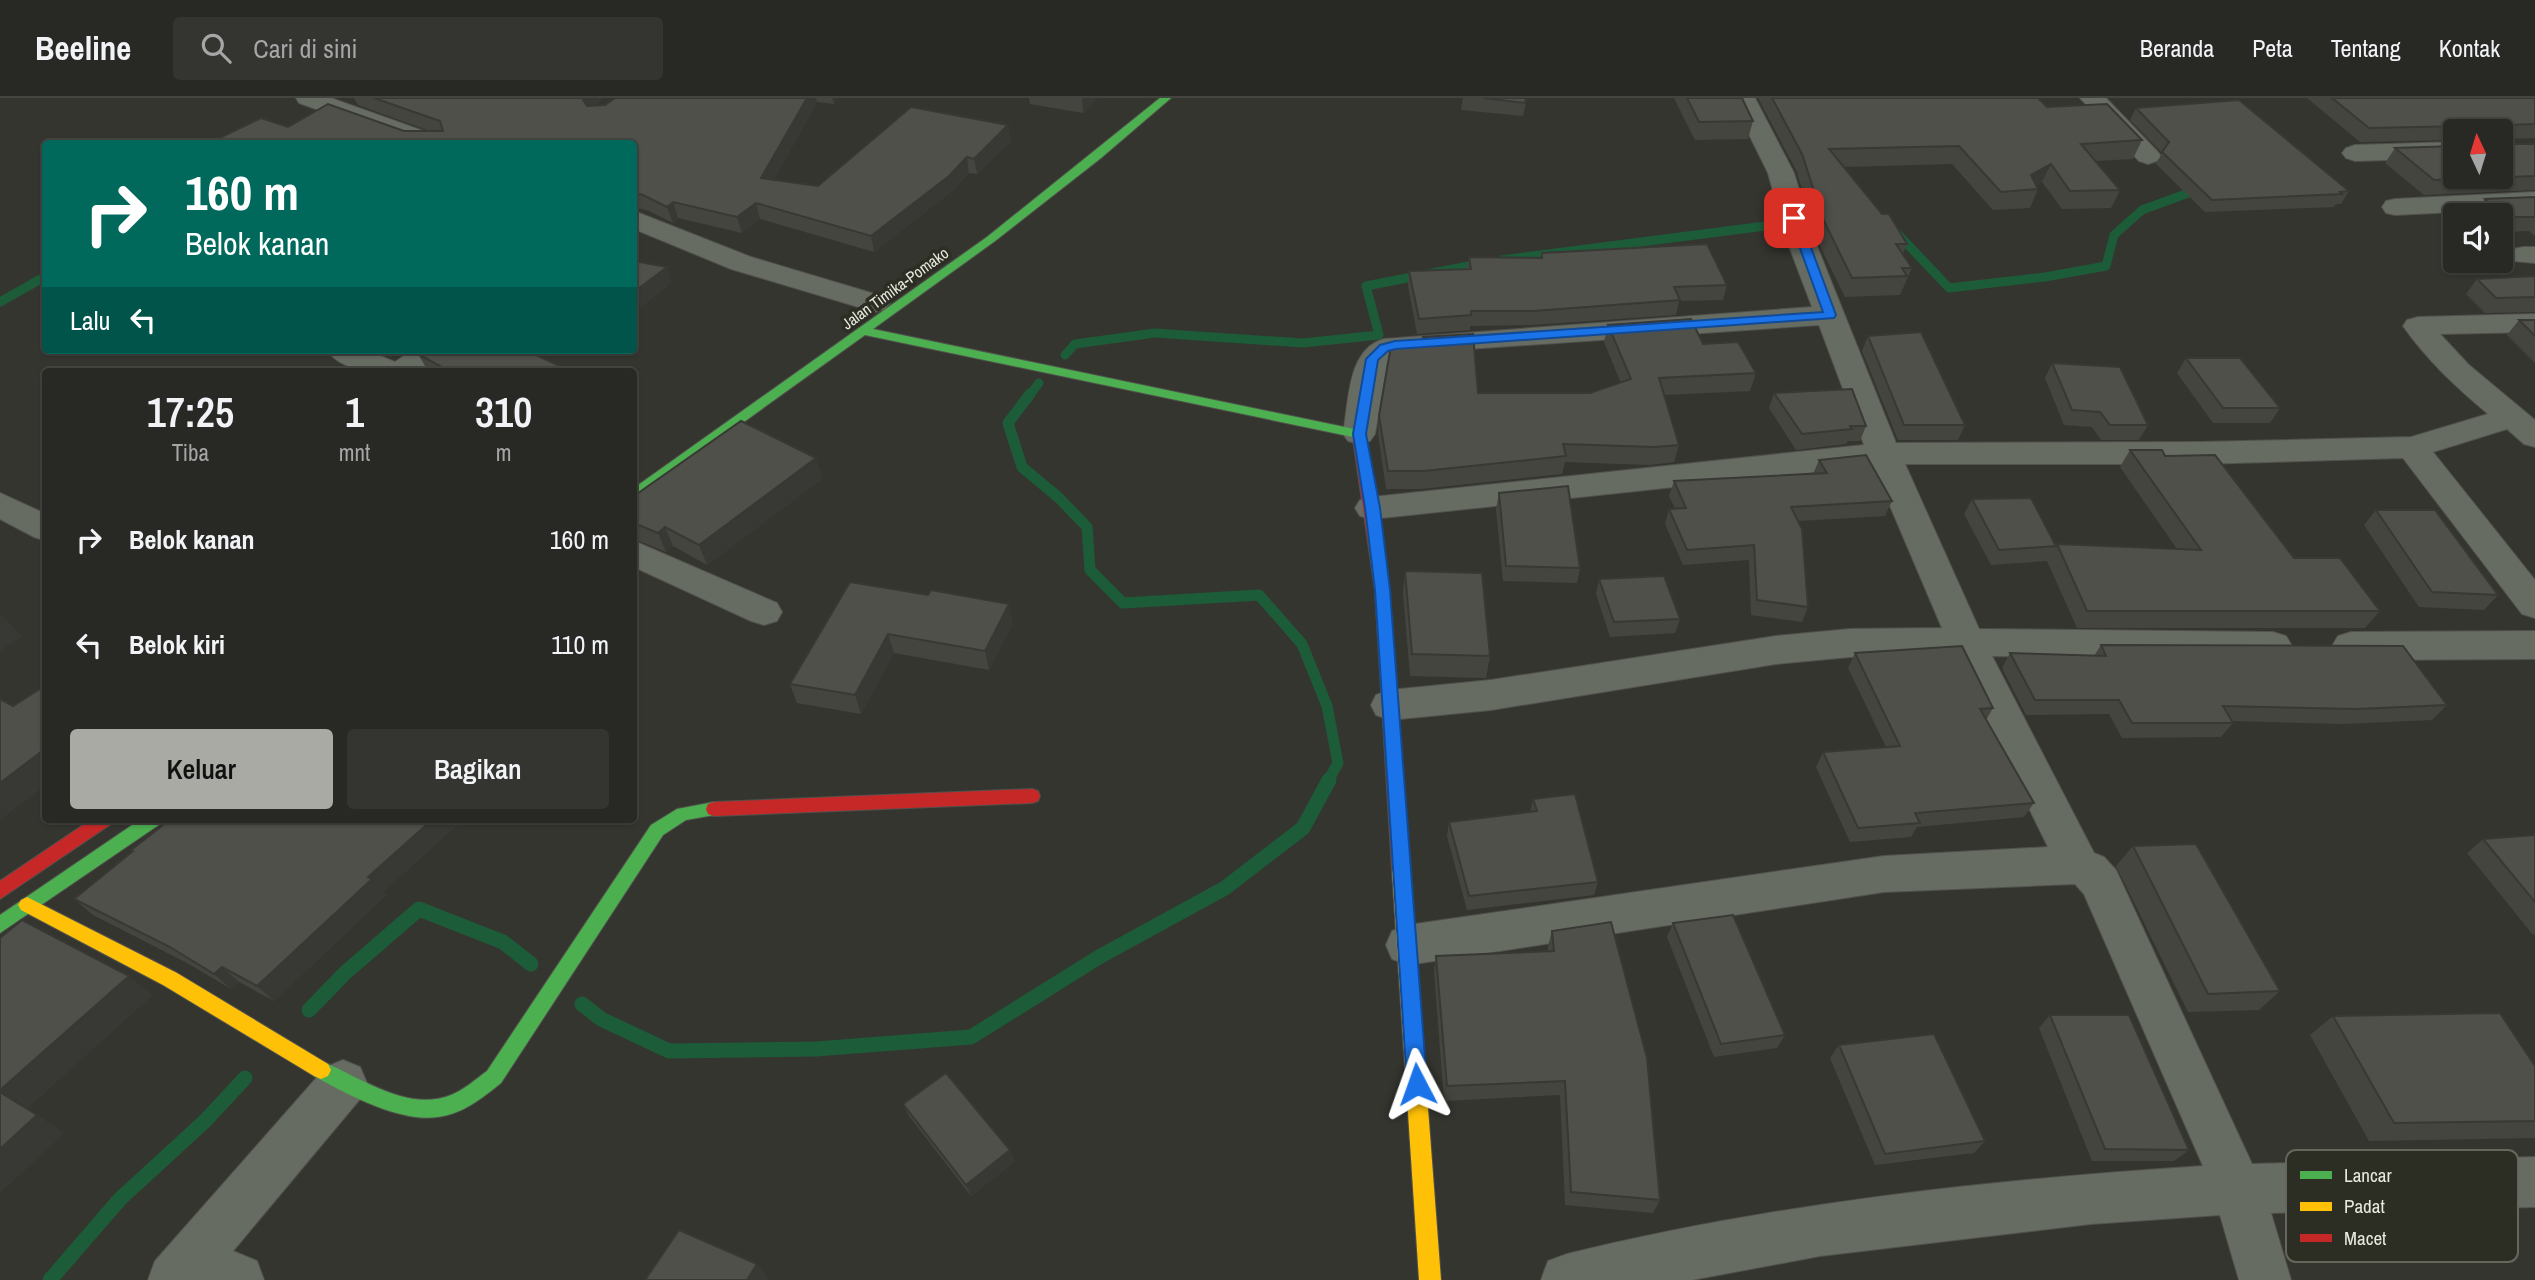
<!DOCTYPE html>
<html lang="id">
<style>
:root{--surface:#282824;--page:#343431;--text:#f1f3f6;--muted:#a5a6a6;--line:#444441;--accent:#a9aaa3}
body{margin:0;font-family:"Archivo Narrow",sans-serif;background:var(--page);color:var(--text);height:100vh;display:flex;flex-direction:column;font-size:26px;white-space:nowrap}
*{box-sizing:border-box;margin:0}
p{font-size:23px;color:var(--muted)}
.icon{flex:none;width:38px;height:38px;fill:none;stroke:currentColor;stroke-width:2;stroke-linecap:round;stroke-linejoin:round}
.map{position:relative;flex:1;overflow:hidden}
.panel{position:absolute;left:42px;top:270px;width:595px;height:455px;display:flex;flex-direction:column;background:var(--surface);border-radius:7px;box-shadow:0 2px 5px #0004,0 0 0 2px var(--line)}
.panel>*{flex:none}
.hud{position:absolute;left:42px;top:42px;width:595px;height:214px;border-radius:7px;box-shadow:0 2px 5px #0004,0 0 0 2px var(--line);background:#00695c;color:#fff;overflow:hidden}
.needle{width:46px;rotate:356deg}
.tools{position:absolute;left:2443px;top:21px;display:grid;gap:14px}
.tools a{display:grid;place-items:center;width:70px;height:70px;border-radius:7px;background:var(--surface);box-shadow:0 2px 5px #0004,0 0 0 2px var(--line);font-size:35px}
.pin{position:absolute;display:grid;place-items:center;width:60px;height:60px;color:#fff;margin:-30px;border-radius:14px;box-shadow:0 4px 10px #0006}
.me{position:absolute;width:77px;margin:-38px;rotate:356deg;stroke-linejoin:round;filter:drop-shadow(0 0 5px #0008)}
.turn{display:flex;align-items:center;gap:24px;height:147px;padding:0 28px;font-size:32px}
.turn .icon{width:91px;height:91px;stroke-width:2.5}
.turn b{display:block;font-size:49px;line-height:60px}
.then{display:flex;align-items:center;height:66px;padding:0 28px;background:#0003;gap:14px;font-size:26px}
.eta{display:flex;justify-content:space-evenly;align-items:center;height:119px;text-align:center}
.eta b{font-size:42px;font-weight:600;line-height:49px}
.button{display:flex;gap:14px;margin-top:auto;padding:14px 28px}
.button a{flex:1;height:80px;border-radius:7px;background:var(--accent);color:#111;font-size:28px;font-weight:600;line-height:80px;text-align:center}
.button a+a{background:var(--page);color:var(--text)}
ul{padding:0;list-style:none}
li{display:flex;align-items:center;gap:21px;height:105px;padding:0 28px}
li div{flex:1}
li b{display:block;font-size:26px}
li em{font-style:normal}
header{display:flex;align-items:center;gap:42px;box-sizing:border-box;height:98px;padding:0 35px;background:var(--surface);border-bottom:2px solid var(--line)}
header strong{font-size:33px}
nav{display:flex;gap:38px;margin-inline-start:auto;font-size:24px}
.search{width:490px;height:63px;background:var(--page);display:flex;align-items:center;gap:18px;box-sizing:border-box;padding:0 24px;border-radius:7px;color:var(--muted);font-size:26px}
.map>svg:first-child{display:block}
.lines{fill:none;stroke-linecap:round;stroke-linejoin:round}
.stream-far2{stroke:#1c5c39;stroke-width:9}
.stream-far1{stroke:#1c5c39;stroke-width:11}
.stream{stroke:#1c5c39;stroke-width:15}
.street-casing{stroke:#51514d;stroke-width:2}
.fast-casing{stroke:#51514d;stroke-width:2}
.slow-casing{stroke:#51514d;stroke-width:2}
.jam-casing{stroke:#51514d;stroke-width:2}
.street{fill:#676c63;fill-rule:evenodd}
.fast{fill:#4caf50;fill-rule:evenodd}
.slow{fill:#ffc107;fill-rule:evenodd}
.jam{fill:#c62828;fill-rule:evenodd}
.wall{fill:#454540}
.shaded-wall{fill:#383834}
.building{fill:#50504b;stroke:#383834;stroke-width:2}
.route{fill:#1a73e8;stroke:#114b97;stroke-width:2}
.labels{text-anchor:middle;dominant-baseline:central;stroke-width:7;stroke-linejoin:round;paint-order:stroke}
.far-street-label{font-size:16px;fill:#e7e9e1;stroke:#2d2e23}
.key{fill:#2d2e23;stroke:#65665c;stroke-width:2}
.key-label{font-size:19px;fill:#e7e9e1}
</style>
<header>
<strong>Beeline</strong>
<div class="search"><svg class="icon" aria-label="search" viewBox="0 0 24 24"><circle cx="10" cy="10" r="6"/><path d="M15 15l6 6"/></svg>Cari di sini</div>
<nav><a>Beranda</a><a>Peta</a><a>Tentang</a><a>Kontak</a></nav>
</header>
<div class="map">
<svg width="2535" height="1182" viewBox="0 0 2535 1182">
<rect width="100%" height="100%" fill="#353530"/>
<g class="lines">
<g class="stream-far2">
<polyline points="1895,133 1949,190 2045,179 2106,168 2114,137 2142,112 2202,90"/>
<polyline points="1502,162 1773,127"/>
<polyline points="0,204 46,178"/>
<polyline points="1065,257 1075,246 1155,235 1303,245 1379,237 1366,188 1484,165"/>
<polyline points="1029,298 1039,285"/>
</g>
<polyline class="stream-far1" points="1030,296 1008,325 1022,369 1059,400 1087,429 1090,472 1123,505 1259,497 1302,546 1327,608 1338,665 1328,683"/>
<g class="stream">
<polyline points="582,906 601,921 669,953 816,951 971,939 1099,859 1225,790 1303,730 1329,682"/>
<polyline points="309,912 345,875 419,811 503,844 531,866"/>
<polyline points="50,1182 120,1101 205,1023 245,980"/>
</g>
<g class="street-casing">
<g id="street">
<polygon points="296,0 331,0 446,41 449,46 412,46 299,5"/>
<path d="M1731,0H1755L1794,75L1815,143L1896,345L2200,344L2411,339L2488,316C2456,289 2427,262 2403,228L2407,222L2418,219L2535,216V234L2440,236L2469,267L2535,322V349L2524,346L2507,331L2433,354L2535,482V520L2522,516L2403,360L2200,366H1905L1979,531L2273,534L2286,538L2292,548L2286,558L2273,562L1992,558L2094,755L2104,759L2116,772L2252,1066L2535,1059V1109L2271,1115L2291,1182H2239L2220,1117L2091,1126L1820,1158L1692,1182H1541L1548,1163L1567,1156C1775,1105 1989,1082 2203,1068L2084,796L2075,786L1884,794L1408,867L1392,861L1386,847L1392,833L1408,827L1884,758L2048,749L1954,558L1850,559L1776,566L1491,612L1390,622L1376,617L1371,607L1376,597L1390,592L1491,582L1776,538L1850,531L1942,530L1873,368L1372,421L1360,418L1355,410L1360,402L1372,399L1864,347L1819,227L1396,256L1387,264L1375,336L1370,343L1359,346L1348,343L1343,336C1349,304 1347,251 1384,241L1812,209L1787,143L1768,75Z"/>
<polygon points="2080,0 2106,0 2157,53 2161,58 2157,63 2148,66 2139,63"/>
<polygon points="2455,44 2455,60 2355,63 2346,60 2342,55 2346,50 2355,47"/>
<polygon points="2535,94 2535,110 2395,117 2386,115 2382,109 2386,103 2395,101"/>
<polygon points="634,113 751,159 885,199 890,205 885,211 875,214 731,171 634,131"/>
<polygon points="2523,149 2535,149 2535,165 2513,163 2509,157 2513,151"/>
<path d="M327,252H367L395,264L412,252H446L423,273C393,273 346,280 327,252Z"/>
<polygon points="0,395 46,416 46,443 34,439 0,421"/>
<polygon points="634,443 777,505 782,514 777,523 764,527 751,523 634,469"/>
<polygon points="2535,533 2535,561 2351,562 2338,558 2332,548 2338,538 2351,534"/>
<polygon points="343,962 360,969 367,985 360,1001 233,1153 257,1163 264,1182 148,1182 155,1163 326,969"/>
</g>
</g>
<g class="fast-casing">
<g id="fast">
<polygon points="1160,0 1171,0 1101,60 995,143 873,231 1359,332 1366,336 1365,344 1355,344 1353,339 865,237 639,399 634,400 634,390 987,139"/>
<path d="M714,704L720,706L722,711L720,716L686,722L663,737L501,985C482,1000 463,1016 438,1019C401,1025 346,996 314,978L311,972L314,966L321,963C359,978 407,1015 451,997C464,992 476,981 487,973L651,727L677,711Z"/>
<polygon points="141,721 163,721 160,726 0,835 0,817"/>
</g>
</g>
<g class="slow-casing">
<g id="slow">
<polygon points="1401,765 1407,767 1410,772 1441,1182 1419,1182 1392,772 1395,767"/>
<polygon points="27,799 177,875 328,966 331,972 328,978 321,981 314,978 163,887 21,812 18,807 21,802"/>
</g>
</g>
<g class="jam-casing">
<g id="jam">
<polygon points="1360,337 1367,341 1389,492 1410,772 1407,777 1401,779 1395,777 1392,772 1375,492 1353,341"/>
<polygon points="1032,691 1038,693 1040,698 1038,703 1032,705 714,718 708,716 706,711 708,706 714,704"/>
<polygon points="92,721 114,721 111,726 0,801 0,783"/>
</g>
</g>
<use href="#street" class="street"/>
<use href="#fast" class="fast"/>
<use href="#slow" class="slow"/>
<use href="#jam" class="jam"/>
</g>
<g class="wall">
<polygon points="354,0 602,0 595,8 605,7 615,0 838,0 834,6 817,4 774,81 818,88 1008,27 1011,43 977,76 969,75 952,93 874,154 760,121 742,135 678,120 673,125 649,113 634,109 634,46 288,29 404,33 430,33 358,7"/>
<polygon points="1029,0 1097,0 1083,15 1030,6"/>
<polygon points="1463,0 1527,0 1523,18 1461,12"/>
<polygon points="1674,0 1742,0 1753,23 1748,41 1695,42"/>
<polygon points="1758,0 2038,0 2047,9 2142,42 2133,61 2096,63 2120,92 2111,110 2062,111 2042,84 2036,88 2038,91 2030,110 1993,112 1952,66 1844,69 1907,146 1903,156 1912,170 1900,197 1845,199 1817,142 1797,74"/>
<polygon points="2307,0 2535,0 2535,40 2509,41 2509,46 2535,46 2535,92 2424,97 2385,65 2395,50 2455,79 2501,33 2455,33 2455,42 2360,44"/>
<polygon points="2136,10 2349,93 2341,106 2336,106 2334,109 2205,114 2156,66 2162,55 2130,22"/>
<polygon points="2535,99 2535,138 2529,133 2501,134 2501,117 2476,117 2474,116 2485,101"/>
<polygon points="1469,159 1727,187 1723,202 1679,203 1676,217 1531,227 1470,228 1470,232 1417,236 1408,188 1409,173 1467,171"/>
<polygon points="2535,178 2535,214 2485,215 2466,196 2477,181"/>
<polygon points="2519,222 2535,222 2535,265 2507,237"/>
<polygon points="1608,227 1703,246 1756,275 1750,293 1664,297 1679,347 1674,364 1650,367 1565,364 1562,376 1422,391 1386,391 1378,336 1379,318 1423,245 1423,239 1478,295 1590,295 1621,285 1604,244"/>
<polygon points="1868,238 1965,327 1958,342 1898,342 1862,253"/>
<polygon points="377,252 406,252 391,259"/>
<polygon points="418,256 570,273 428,273"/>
<polygon points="2186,260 2280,310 2270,325 2213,325 2177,275"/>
<polygon points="2052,265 2148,327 2139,342 2101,342 2092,329 2064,327 2045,280"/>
<polygon points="1774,295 1866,328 1860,343 1848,343 1846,346 1796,352 1769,310"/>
<polygon points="2130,352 2165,358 2294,460 2380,513 2365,530 2077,530 2047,463 1991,467 1964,416 1972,401 2056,448 2057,446 2177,451 2120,369"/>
<polygon points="1819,362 1892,403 1885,418 1798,423 1808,509 1802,524 1751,517 1749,462 1683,467 1665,426 1669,411 1675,410 1669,398 1674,383 1813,376"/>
<polygon points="823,380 707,467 673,448 666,454 634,441 634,398"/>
<polygon points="1499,395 1580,470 1577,485 1503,483 1496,411"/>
<polygon points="2376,412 2498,497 2484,512 2419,509 2364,427"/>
<polygon points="1405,473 1490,558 1486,580 1410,578 1403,495"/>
<polygon points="1599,481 1680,521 1675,535 1610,539 1596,496"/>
<polygon points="850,484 1013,525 989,572 894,555 861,616 797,605 790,586"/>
<polygon points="2101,547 2447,607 2432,622 2342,626 2232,623 2233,625 2221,639 2122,640 2109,616 2026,617 2002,570 2010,555 2094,558"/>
<polygon points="1855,555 1993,610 1986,622 2034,705 2024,719 1917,729 1911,739 1850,744 1816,669 1823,654 1886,649 1848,570"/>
<polygon points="1533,701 1598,784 1594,797 1467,812 1447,738 1449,724 1530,714"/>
<polygon points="171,721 463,721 383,794 386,797 274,903 239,884 231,891 187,865 93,817 74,801"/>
<polygon points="2535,737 2535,836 2533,837 2467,755 2483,741"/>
<polygon points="2133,748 2280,893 2259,912 2188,914 2116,768"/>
<polygon points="1673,825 1785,937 1777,950 1714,959 1667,839"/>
<polygon points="1552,833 1660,1102 1653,1115 1565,1107 1560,997 1444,1003 1434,874 1436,858 1548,853 1548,848"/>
<polygon points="2050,917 2189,1052 2174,1063 2092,1063 2039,930"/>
<polygon points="2333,918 2535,968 2535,1040 2369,1043 2310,937"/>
<polygon points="1839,947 1985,1043 1974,1055 1875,1067 1830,960"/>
<polygon points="903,1006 1010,1052 1014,1064 971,1098 909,1018"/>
</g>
<g class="shaded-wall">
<polygon points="582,0 602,0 587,16"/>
<polygon points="807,0 816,0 817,4 766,95 761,80"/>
<polygon points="832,0 838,0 834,6"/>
<polygon points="1083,0 1097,0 1083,15 1082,1"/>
<polygon points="1008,27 1011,43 977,76 974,61"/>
<polygon points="967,59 969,75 952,93 874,154 871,138"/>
<polygon points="2051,66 2042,84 2029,92 2031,77"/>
<polygon points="673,104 678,120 673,125 667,109"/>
<polygon points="756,105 760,121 742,135 737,119"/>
<polygon points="667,169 672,185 634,215 634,194"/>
<polygon points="387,252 406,252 391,259"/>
<polygon points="816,360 823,380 707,467 699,447"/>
<polygon points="665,429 673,448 666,454 658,435"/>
<polygon points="634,461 640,475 634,480"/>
<polygon points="1009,506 1013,525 989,572 985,553"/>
<polygon points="2,518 22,538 0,553 0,519"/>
<polygon points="888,536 894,555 861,616 855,597"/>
<polygon points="46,650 46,687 0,722 0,685"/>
<polygon points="433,721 463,721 383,794 386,797 274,903 257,888 368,779"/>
<polygon points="222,869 239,884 231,891 214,876"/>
<polygon points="129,878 153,897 27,1011 0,994 0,992"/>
<polygon points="37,1017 65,1035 0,1095 0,1051"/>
<polygon points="1010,1052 1014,1064 971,1098 966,1087"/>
<polygon points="757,1166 769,1181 769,1182 747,1182"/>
</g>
<g class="building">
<polygon points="374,0 582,0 587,8 605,7 615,0 807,0 761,80 818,88 911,9 1008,27 974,61 967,59 949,78 871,138 756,105 737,119 673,104 667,109 643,97 634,95 634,46 207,46 261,20 288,29 328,6 404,33 443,33 440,23"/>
<polygon points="1483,0 1526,0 1525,5"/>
<polygon points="1687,0 1742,0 1753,23 1699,24"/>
<polygon points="1772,0 2038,0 2047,9 2107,6 2142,42 2081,46 2120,92 2070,93 2051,66 2031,77 2038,91 2001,94 1959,48 1829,51 1882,116 1889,116 1907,146 1896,146 1912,170 1902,170 1907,178 1852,180 1824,123 1802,56"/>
<polygon points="2332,0 2535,0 2535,26 2509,27 2509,46 2535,46 2535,78 2434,82 2395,50 2455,48 2455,79 2501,79 2501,33 2467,33 2467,28 2369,30"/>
<polygon points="2239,2 2349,93 2340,94 2342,96 2212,102 2162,54 2169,44 2136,10"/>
<polygon points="2535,99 2535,119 2505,119 2485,101"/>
<polygon points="1707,146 1727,187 1674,189 1680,202 1533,213 1471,213 1471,217 1419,221 1409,173 1471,171 1469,159 1542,160 1542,155"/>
<polygon points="634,163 667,169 634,194"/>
<polygon points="2535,178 2535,199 2496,200 2477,181"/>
<polygon points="1691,221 1703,246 1738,244 1756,275 1659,280 1679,347 1655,349 1563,346 1566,358 1424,373 1388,373 1379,318 1391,248 1395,244 1425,245 1423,239 1473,236 1478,295 1590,295 1631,281 1608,227"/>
<polygon points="2519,222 2535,222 2535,238"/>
<polygon points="1921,234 1965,327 1904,327 1868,238"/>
<polygon points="423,252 526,252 570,273 449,273 418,256"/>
<polygon points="2186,260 2240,260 2280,310 2223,310"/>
<polygon points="2052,265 2120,269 2148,327 2110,327 2100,314 2072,312"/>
<polygon points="1852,291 1866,328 1850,328 1852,331 1802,336 1774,295"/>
<polygon points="741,323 816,360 699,447 665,429 658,435 634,425 634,398"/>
<polygon points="2130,352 2162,352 2165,358 2215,357 2294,460 2340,460 2380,513 2087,513 2057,446 2201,452"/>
<polygon points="1866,357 1892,403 1791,409 1802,431 1808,509 1757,502 1754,447 1687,452 1669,411 1686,410 1674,383 1827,375 1819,362"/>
<polygon points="1568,388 1580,470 1506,468 1499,395"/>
<polygon points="2031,400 2056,448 1999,452 1972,401"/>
<polygon points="2376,412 2435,412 2498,497 2432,494"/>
<polygon points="1405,473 1482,475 1490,558 1412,556"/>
<polygon points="1664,478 1680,521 1614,524 1599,481"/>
<polygon points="850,484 928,497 931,492 1009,506 985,553 888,536 855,597 790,586"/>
<polygon points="2101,547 2403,548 2447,607 2356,611 2223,608 2233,625 2132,625 2119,602 2035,602 2010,555 2106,558"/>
<polygon points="1962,548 1993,610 1980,611 2034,705 1915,715 1920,725 1858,730 1823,654 1900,648 1855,555"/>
<polygon points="46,587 46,650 0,685 0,601 13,608"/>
<polygon points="1575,696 1598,784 1469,798 1449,724 1537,713 1533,701"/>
<polygon points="171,721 433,721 368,779 372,781 257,888 222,869 214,876 170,849 74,801 133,753 131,752"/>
<polygon points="2535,737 2535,804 2483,741"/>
<polygon points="2196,746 2280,893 2208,896 2133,748"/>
<polygon points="1733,817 1785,937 1721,946 1673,825"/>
<polygon points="22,822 129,878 0,992 0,840"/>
<polygon points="1611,824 1647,960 1660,1102 1571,1094 1565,983 1447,988 1436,858 1554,853 1552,833"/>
<polygon points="2500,915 2535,968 2535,1023 2394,1025 2333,918"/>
<polygon points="2050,917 2129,917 2189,1052 2105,1051"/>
<polygon points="1934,936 1985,1043 1885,1056 1839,947"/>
<polygon points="946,975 1010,1052 966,1087 903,1006"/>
<polygon points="0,994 37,1017 0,1051"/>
<polygon points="679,1132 757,1166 747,1182 645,1182"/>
</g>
<polygon class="route" points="1794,117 1800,120 1836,217 1834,220 1396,251 1388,253 1378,262 1366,336 1380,410 1390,492 1427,986 1424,993 1417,996 1410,993 1407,986 1375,492 1365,410 1353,336 1366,261 1380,247 1395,243 1823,214 1789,120"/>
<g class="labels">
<g class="far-street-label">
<text transform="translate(895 190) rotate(-36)">Jalan Timika-Pomako</text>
</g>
</g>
<rect x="2286" y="1052" width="232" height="112" rx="10" class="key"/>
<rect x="2300" y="1073" width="32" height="8" fill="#4caf50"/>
<rect x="2300" y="1104" width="32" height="9" fill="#ffc107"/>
<rect x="2300" y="1136" width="32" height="8" fill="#c62828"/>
<g class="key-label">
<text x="2344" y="1084">Lancar</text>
<text x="2344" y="1115">Padat</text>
<text x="2344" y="1147">Macet</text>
</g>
</svg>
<div class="tools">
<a><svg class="needle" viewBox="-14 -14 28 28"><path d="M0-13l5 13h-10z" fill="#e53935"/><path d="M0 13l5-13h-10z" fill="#a5a6a6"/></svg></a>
<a><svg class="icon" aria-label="sound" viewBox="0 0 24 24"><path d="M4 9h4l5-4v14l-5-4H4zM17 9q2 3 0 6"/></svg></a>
</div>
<div class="pin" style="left:1794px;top:120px;background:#d93025"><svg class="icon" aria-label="arrive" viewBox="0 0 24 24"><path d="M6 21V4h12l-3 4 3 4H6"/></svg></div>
<svg class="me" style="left:1417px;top:986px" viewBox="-20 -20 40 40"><path d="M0-17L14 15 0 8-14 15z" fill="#1a73e8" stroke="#fff" stroke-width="4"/></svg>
<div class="hud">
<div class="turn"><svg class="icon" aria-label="right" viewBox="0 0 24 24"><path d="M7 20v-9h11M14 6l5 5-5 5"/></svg><div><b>160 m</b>Belok kanan</div></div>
<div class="then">Lalu<svg class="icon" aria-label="left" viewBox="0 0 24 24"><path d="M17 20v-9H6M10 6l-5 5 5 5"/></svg></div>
</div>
<section class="panel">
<div class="eta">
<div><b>17:25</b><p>Tiba</p></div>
<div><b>1</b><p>mnt</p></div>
<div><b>310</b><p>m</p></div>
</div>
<ul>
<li><svg class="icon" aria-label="right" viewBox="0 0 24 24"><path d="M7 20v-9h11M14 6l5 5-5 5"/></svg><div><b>Belok kanan</b></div><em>160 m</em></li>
<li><svg class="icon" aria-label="left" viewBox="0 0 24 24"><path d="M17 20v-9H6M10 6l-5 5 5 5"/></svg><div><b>Belok kiri</b></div><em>110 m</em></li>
</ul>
<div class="button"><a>Keluar</a><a>Bagikan</a></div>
</section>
</div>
